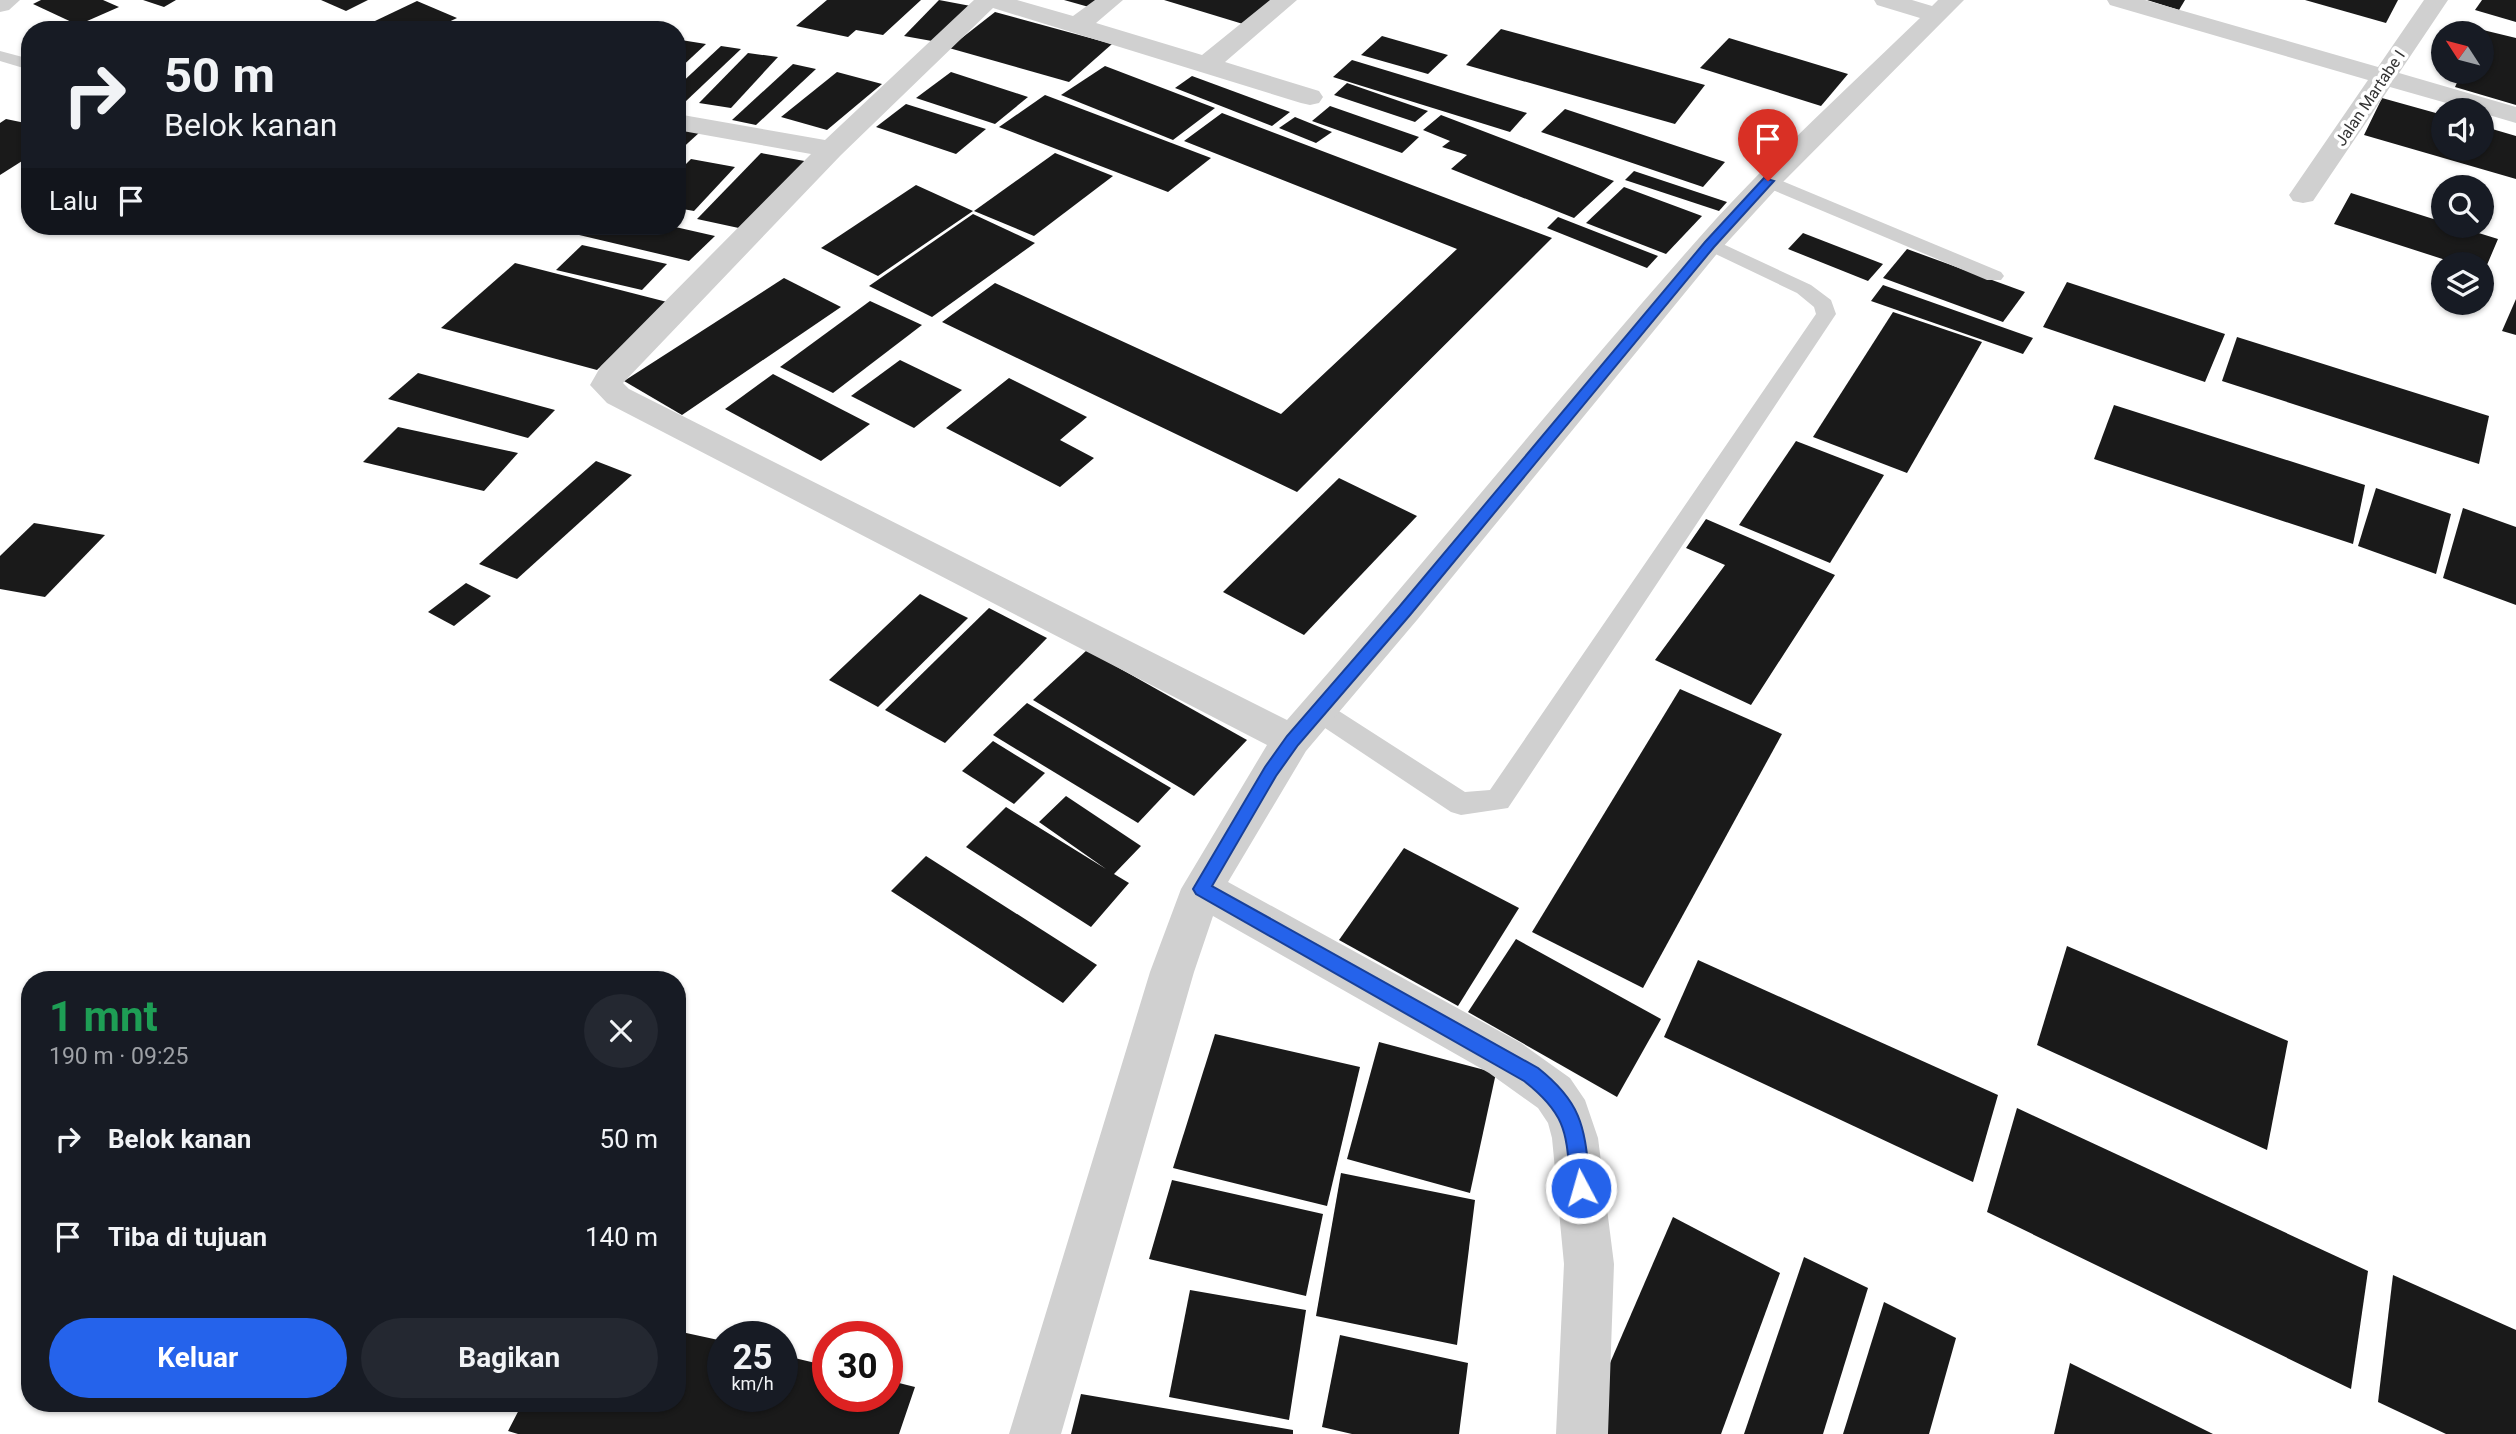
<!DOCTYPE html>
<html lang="id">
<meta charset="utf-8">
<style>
:root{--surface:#171b24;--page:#242831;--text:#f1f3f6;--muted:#9ea1a6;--accent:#2563eb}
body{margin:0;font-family:Roboto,sans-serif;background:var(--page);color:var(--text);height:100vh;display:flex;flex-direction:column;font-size:26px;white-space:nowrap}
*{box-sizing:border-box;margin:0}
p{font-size:23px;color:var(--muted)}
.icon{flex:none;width:38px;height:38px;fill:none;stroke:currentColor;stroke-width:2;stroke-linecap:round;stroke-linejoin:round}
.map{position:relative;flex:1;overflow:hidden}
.panel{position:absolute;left:21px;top:971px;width:665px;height:441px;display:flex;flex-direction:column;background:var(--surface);border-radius:28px;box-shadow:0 2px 5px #0004}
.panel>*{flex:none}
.guide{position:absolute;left:21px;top:21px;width:665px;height:214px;border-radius:28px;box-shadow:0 2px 5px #0004;background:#171b24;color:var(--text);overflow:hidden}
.needle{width:46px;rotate:306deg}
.buttons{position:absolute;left:2431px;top:21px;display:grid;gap:14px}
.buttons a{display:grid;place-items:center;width:63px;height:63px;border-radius:50%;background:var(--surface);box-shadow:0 2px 5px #0004;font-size:35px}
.speed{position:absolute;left:707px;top:1321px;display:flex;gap:14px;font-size:35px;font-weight:700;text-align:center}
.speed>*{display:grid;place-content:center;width:91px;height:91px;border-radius:50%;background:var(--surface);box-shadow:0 2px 5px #0004;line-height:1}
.speed small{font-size:18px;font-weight:400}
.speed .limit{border:10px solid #d22;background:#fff;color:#111}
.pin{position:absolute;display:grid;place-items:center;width:60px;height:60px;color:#fff;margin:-72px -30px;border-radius:50% 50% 50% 0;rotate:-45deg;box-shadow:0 0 7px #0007}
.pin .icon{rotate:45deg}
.me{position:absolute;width:77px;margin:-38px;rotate:354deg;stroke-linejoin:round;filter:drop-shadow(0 0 5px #0008)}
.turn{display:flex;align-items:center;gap:24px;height:147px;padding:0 28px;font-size:32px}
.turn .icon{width:91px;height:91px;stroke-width:2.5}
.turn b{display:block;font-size:49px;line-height:60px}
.then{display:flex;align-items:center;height:66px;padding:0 28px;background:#0003;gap:14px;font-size:26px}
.round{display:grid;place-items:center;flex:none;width:74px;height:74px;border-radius:37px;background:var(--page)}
.head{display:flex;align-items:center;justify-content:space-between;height:119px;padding:0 28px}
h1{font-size:42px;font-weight:700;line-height:52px;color:#1e9e55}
.primary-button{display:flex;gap:14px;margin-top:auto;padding:14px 28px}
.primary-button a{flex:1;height:80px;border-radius:42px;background:var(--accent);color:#fff;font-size:28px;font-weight:700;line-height:80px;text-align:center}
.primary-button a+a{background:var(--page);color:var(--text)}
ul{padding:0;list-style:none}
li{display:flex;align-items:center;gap:21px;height:98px;padding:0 28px}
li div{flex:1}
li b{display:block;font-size:26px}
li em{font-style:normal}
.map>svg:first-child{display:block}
.building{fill:#1a1a1a}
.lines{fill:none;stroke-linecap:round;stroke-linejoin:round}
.lane{fill:#d0d0d0;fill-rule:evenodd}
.street{fill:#d0d0d0;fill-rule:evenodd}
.route{fill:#2563eb;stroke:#184099;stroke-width:2}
.labels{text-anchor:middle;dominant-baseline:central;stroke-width:7;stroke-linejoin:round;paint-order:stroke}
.far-street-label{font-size:16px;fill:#333;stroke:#fff}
</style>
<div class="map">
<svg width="2516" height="1434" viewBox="0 0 2516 1434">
<rect width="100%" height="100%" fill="#fff"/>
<g class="building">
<polygon points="41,0 103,0 119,7 78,25 33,4"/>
<polygon points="143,0 176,0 164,7"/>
<polygon points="321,0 368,0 346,11"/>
<polygon points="827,0 921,0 883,35 856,30 848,37 796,26"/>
<polygon points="939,0 976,7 943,43 904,36"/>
<polygon points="1064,0 1107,0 1096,9"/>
<polygon points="1164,0 1272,0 1243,24"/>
<polygon points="2147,0 2185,0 2179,10"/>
<polygon points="2305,0 2398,0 2386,23"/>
<polygon points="2482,0 2516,0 2516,22 2475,10"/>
<polygon points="417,1 457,18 432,30 356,30"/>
<polygon points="995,12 1112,44 1069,82 949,48"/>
<polygon points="1501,29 1705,85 1675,124 1466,65"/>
<polygon points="2483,30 2516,38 2516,105 2455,87 2462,72 2482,72"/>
<polygon points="1382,36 1448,55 1428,74 1361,55"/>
<polygon points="1729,38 1848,74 1821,106 1700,68"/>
<polygon points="681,40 706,44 677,71 677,43"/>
<polygon points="721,46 741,49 685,102 677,101 677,87"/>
<polygon points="748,53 778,57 731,108 699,103"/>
<polygon points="1352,60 1527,113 1510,132 1333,77"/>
<polygon points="793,64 816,69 756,125 732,120"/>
<polygon points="1105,66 1215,108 1173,140 1061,95"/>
<polygon points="837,72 882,84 827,130 781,117"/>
<polygon points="951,72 1028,97 995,124 916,98"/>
<polygon points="1192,76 1290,112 1272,126 1175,88"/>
<polygon points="1347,83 1428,111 1415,122 1334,95"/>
<polygon points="1045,95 1211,158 1168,192 999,127"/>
<polygon points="2382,98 2443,115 2443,149 2482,149 2482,126 2516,136 2516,179 2364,135"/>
<polygon points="906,104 986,129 956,154 876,127"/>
<polygon points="1330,106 1419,137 1402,153 1312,121"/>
<polygon points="1565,109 1725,162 1703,187 1541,132"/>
<polygon points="1222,113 1552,238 1297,492 942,322 995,283 1281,414 1457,249 1184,141"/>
<polygon points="1441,115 1614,181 1574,218 1451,169 1467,155 1442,147 1450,141 1423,130"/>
<polygon points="1295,117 1332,132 1316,143 1279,128"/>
<polygon points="6,119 30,124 30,156 0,175 0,123"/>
<polygon points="677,127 700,132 677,153"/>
<polygon points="761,153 810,162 748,230 697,219"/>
<polygon points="1055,153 1113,176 1034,236 974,211"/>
<polygon points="691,159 735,167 694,211 677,208 677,173"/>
<polygon points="1634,171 1727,202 1719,211 1625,180"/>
<polygon points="916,185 973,211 878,276 821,248"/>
<polygon points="1624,187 1702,216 1666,254 1586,223"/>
<polygon points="2351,193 2443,222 2443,226 2456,226 2498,239 2484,272 2482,264 2458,264 2334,224"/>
<polygon points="973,214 1035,243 932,317 869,286"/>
<polygon points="1558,217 1658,256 1647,268 1547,228"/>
<polygon points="563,226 671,226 715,236 689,261 558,230"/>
<polygon points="1803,233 1883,264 1868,281 1788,249"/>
<polygon points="582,245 667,264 642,290 556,270"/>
<polygon points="1907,249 2025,292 2003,322 1883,278"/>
<polygon points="515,263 667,302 597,370 441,328"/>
<polygon points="784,278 841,307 682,415 624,381"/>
<polygon points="2067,282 2225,334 2205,382 2043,327"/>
<polygon points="1883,285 2033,338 2023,354 1871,301"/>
<polygon points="2516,299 2516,335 2502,331"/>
<polygon points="870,301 922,325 833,393 780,367"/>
<polygon points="1893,312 1982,342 1907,473 1813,437"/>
<polygon points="2237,337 2489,416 2479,464 2222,381"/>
<polygon points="900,360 962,390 914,428 851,396"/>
<polygon points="418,373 555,410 528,438 388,399"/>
<polygon points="773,374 870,424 821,461 725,409"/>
<polygon points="1009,378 1087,417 1060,440 1094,458 1060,487 946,428"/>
<polygon points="2114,405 2365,485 2353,544 2094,459"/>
<polygon points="398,427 518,453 484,491 363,462"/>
<polygon points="1796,441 1884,475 1830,563 1739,525"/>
<polygon points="596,461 632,475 517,579 479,564"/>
<polygon points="1339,478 1417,516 1304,635 1223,592"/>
<polygon points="2376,488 2451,514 2436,574 2358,546"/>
<polygon points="2463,508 2516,527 2516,605 2443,578"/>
<polygon points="1706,519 1835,575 1751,705 1655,660 1725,565 1686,548"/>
<polygon points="34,523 105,535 45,597 0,589 0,556"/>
<polygon points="466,583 491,596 454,626 428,612"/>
<polygon points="920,594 968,618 878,707 829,680"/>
<polygon points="989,608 1047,638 945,743 885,710"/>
<polygon points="1087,650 1247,740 1194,796 1033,700"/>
<polygon points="1680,689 1782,734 1643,988 1532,932"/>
<polygon points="1027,703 1171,788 1138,823 993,735"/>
<polygon points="993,741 1045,773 1014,804 962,771"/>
<polygon points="1066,796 1141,846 1114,874 1129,883 1091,927 966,847 1006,807 1106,869 1039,822"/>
<polygon points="1404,848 1519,908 1458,1006 1339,940"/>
<polygon points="926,856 1097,965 1063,1003 891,891"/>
<polygon points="1516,939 1661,1019 1617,1097 1468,1012"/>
<polygon points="2067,946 2288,1041 2267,1150 2037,1045"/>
<polygon points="1698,960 1998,1095 1973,1182 1664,1037"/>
<polygon points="1215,1034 1360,1067 1327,1206 1173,1168"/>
<polygon points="1379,1042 1496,1073 1470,1193 1347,1159"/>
<polygon points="2017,1108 2368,1271 2351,1389 1987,1212"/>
<polygon points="1341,1173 1475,1200 1457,1345 1316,1316"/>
<polygon points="1172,1180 1323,1214 1306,1296 1149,1259"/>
<polygon points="1673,1217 1780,1273 1721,1434 1607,1434 1585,1421"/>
<polygon points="1804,1257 1868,1288 1823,1434 1744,1434"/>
<polygon points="2393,1275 2516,1330 2516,1434 2446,1434 2378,1402"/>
<polygon points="1190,1290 1306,1310 1289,1420 1169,1397"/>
<polygon points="1884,1302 1956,1338 1929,1434 1843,1434"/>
<polygon points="677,1331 723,1341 723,1396 782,1396 782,1355 828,1366 828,1396 887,1396 887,1380 915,1387 899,1434 518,1434 508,1431 522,1404 677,1404"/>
<polygon points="1340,1335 1468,1363 1459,1434 1352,1434 1322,1427"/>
<polygon points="2070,1363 2213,1434 2054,1434"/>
<polygon points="1081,1394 1293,1430 1293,1434 1071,1434"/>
</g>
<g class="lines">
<g class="lane">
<polygon points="0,51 30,59 30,70 0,61"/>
<polygon points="1768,175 2001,272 2004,276 2001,280 1987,280 1761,185 1759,181 1761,177"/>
<polygon points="1710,238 1811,285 1831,300 1836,314 1508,808 1461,815 1451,812 1310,718 1306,711 1310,704 1319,701 1328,704 1465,792 1490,790 1816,314 1814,307 1797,293 1703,248 1700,244 1703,240"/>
</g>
<g class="street">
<polygon points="0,0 20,0 9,10 0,12"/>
<path d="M974,0H1017L1073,16L1095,0H1123L1096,23L1202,55L1270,0H1297L1225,62L1319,91L1323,97L1319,103L1310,105L1301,103L993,8L841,155L623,383L629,389L1287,720C1427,561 1559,396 1699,238C1768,160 1846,90 1920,18L1877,5L1874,0H1912L1932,6L1938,0H1964L1778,187L1720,250L1417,620L1306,751L1228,882L1521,1043L1570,1078L1585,1100L1598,1138L1614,1264L1608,1434H1556L1564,1264L1552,1138L1548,1123L1538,1108L1489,1073L1213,916L1194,972L1061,1434H1009L1150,972L1181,889L1267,745L607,403L590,385L601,366L811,154L677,130V114L825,140Z"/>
<polygon points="2107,0 2145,0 2378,67 2424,0 2448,0 2399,73 2516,107 2516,123 2482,113 2482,110 2471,110 2390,87 2313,201 2303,203 2293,201 2289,195 2368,80 2110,5"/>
</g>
</g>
<path class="route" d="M1764,178L1774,181L1714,247L1410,615L1298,745L1276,776L1212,886L1538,1068C1586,1106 1584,1131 1591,1188L1588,1195L1581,1198L1574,1195L1571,1188C1566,1135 1569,1116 1524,1081L1196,894L1193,889L1265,767L1287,736L1399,607L1705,242Z"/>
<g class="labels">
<g class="far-street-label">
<text transform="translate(2370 98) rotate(-56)">Jalan Martabe I</text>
</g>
</g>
</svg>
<div class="buttons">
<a><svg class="needle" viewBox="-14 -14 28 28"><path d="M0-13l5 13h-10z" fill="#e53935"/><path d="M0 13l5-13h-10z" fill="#9ea1a6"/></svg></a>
<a><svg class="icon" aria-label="sound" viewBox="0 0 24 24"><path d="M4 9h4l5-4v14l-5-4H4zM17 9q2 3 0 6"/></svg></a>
<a><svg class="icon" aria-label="search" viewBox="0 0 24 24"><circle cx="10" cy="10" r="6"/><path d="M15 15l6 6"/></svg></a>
<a><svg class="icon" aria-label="layers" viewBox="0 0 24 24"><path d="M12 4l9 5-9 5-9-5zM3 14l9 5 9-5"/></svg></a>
</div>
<div class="speed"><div>25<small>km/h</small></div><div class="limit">30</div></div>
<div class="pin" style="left:1768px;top:181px;background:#d93025"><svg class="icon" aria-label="arrive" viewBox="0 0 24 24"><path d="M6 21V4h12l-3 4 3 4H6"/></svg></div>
<svg class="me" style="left:1581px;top:1188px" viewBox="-20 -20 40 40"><circle r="17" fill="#2563eb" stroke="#fff" stroke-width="3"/><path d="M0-11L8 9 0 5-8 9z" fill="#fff"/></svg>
<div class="guide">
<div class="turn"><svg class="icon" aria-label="right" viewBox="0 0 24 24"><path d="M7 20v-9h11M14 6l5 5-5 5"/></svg><div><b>50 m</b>Belok kanan</div></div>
<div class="then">Lalu<svg class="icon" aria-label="arrive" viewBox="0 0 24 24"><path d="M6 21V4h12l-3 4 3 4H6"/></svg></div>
</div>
<section class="panel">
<div class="head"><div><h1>1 mnt</h1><p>190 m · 09:25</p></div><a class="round"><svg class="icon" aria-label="close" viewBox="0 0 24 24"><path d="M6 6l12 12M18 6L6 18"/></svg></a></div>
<ul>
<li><svg class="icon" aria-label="right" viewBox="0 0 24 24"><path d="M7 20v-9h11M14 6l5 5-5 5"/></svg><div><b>Belok kanan</b></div><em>50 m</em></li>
<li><svg class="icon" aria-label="arrive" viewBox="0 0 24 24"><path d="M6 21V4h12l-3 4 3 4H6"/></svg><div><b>Tiba di tujuan</b></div><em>140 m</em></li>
</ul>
<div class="primary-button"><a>Keluar</a><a>Bagikan</a></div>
</section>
</div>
